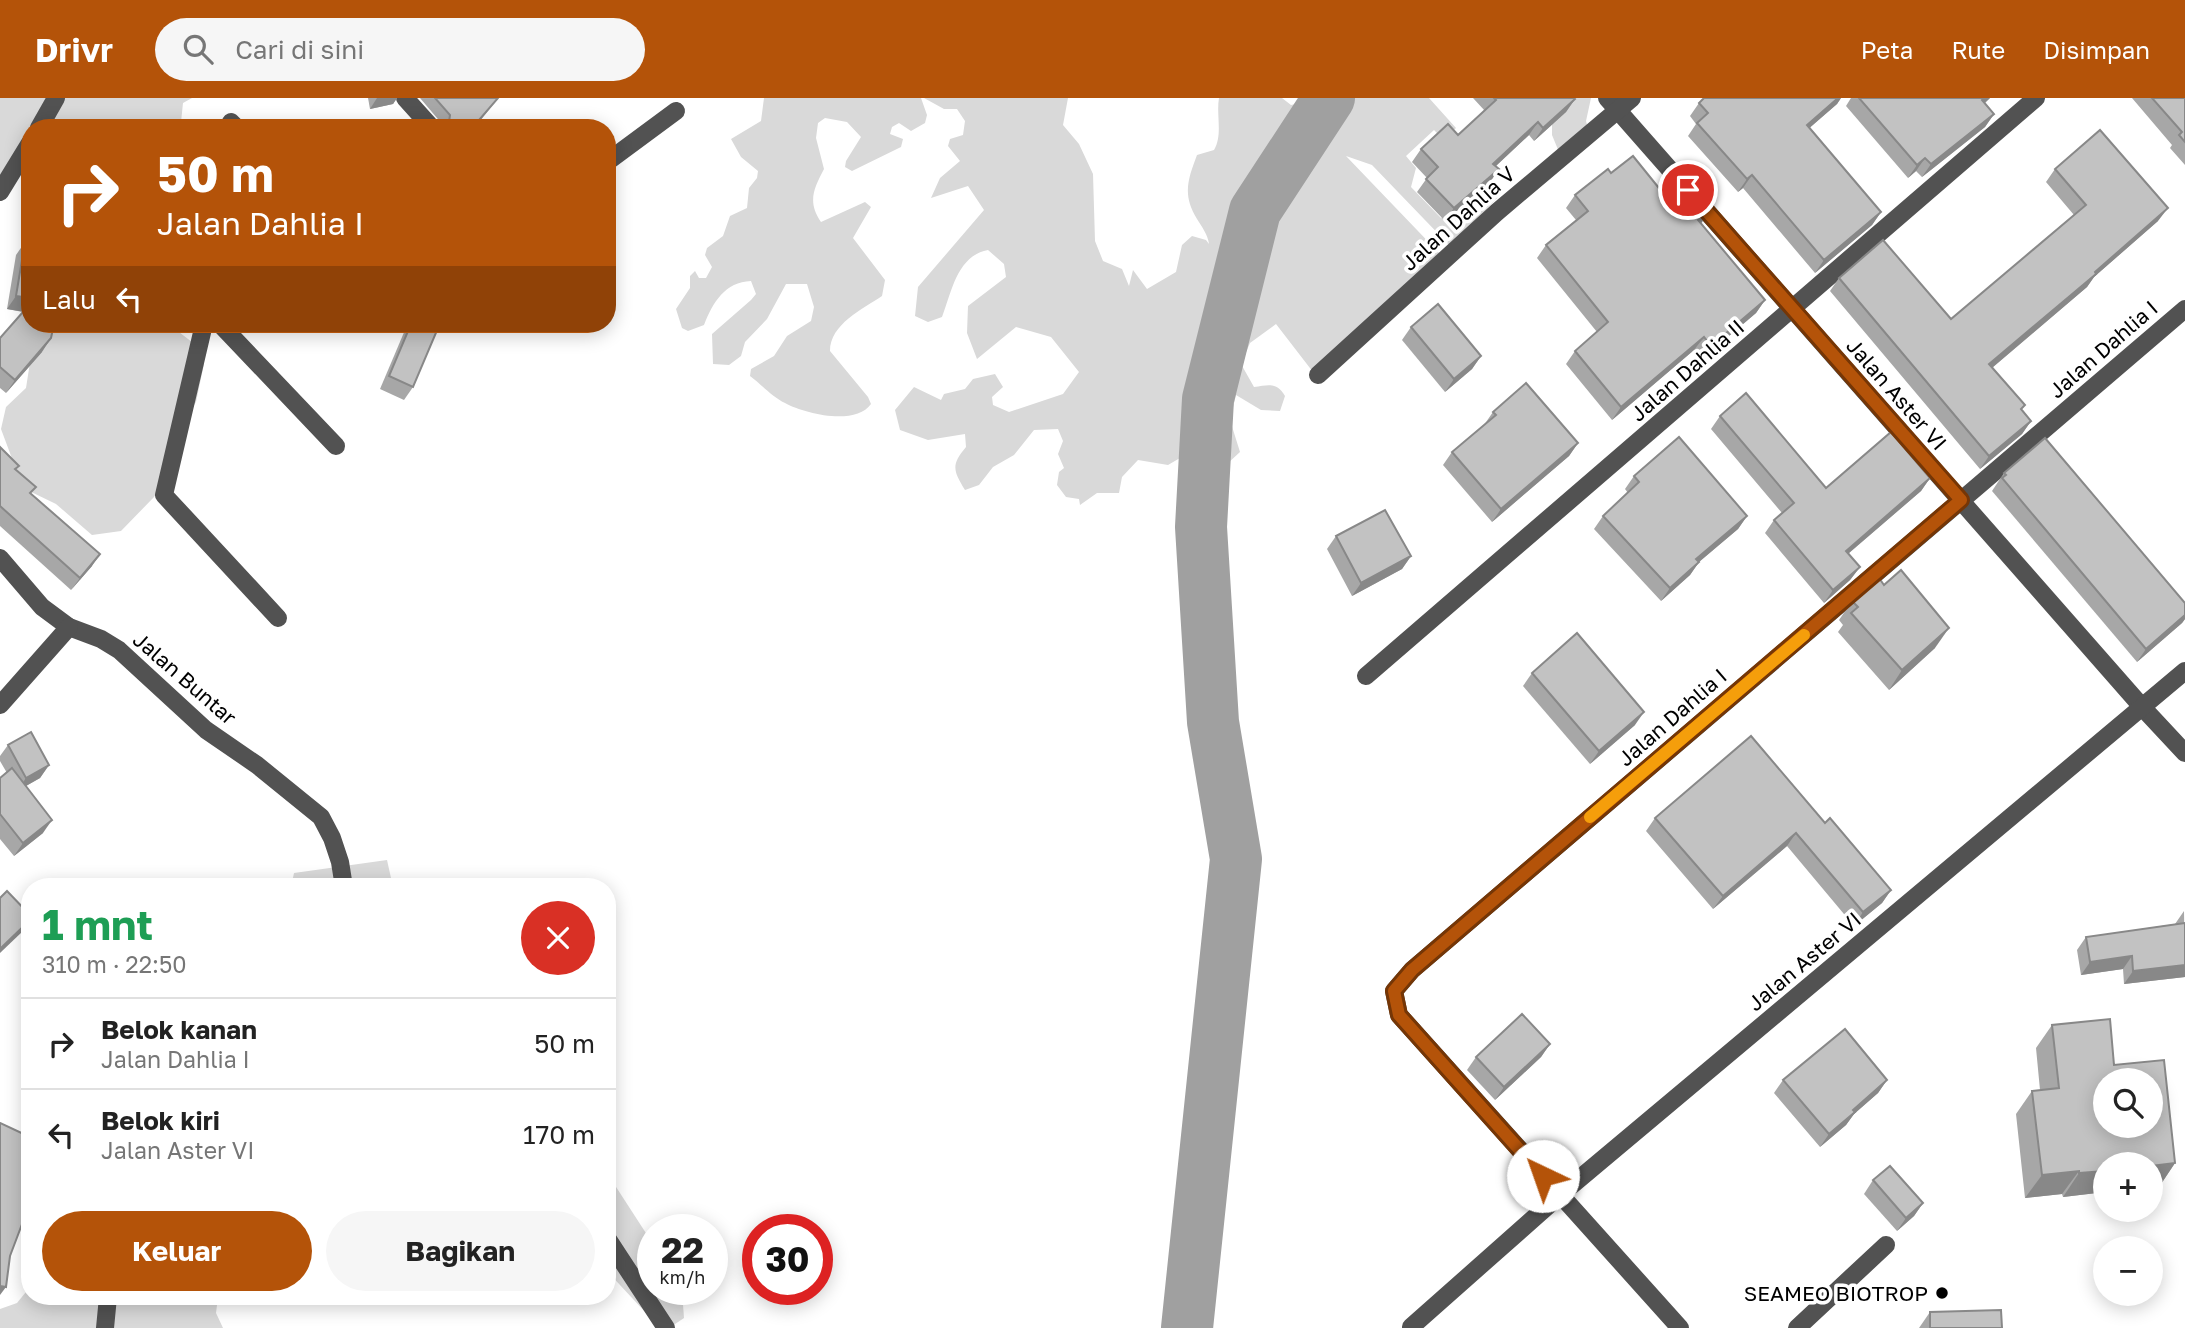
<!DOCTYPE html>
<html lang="id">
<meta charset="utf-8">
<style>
:root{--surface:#fff;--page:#f6f6f6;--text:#222;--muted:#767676;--line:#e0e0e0;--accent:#b45309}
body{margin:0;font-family:"Golos Text",sans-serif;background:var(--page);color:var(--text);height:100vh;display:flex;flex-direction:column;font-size:26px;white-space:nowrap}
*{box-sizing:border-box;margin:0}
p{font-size:23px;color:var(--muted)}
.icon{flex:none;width:38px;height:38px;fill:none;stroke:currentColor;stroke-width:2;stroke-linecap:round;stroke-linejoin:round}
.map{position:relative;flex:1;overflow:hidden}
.panel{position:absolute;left:21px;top:780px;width:595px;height:427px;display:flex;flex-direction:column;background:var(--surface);border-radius:28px;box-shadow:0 4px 18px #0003}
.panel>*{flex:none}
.top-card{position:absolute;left:21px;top:21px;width:595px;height:214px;border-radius:28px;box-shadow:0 4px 18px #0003;background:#b45309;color:#fff;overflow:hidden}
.buttons{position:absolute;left:2093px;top:970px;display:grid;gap:14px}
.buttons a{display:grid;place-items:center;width:70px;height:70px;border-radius:50%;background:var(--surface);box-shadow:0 4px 18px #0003;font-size:35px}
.speed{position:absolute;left:637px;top:1116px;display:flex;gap:14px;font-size:35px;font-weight:700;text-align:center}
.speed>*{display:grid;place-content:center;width:91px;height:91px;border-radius:50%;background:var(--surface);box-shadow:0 4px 18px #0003;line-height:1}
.speed small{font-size:18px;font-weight:400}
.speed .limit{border:10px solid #d22;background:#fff;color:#111}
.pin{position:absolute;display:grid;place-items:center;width:60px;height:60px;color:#fff;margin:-30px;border:4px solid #fff;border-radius:50%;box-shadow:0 2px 7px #0007}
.me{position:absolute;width:77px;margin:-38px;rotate:318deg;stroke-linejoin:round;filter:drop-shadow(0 0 5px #0008)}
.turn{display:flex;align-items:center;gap:24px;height:147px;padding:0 21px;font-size:32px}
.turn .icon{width:91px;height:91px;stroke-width:2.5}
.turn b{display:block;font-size:49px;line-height:60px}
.then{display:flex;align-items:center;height:66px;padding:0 21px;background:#0003;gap:14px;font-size:26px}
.round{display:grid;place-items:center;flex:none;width:74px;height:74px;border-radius:37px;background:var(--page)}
.summary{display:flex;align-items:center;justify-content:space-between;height:119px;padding:0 21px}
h1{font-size:42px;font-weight:700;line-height:52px;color:#1e9e55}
.button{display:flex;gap:14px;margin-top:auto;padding:14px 21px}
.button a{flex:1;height:80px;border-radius:42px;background:var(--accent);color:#fff;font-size:28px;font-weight:700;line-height:80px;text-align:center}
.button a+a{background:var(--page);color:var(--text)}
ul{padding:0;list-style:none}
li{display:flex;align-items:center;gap:21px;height:91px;padding:0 21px;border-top:2px solid var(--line)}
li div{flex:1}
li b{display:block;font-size:26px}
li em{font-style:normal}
header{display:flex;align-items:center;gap:42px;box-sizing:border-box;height:98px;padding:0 35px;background:var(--accent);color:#fff}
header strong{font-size:33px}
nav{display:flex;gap:38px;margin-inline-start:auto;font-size:24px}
.search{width:490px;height:63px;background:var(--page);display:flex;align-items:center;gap:18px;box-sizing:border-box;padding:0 24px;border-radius:38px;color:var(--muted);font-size:26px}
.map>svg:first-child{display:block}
.green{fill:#d9d9d9}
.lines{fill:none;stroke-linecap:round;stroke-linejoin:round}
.river{stroke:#a0a0a0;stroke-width:52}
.minor{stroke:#525252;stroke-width:18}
.wall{fill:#a7a7a7;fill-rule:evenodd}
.shaded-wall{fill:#888}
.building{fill:#c2c2c2;stroke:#888;stroke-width:2;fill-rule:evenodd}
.route-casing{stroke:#753606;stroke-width:18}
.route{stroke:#b45309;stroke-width:12}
.slow{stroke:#f59e0b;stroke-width:12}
.poi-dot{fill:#000;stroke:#fff;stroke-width:2.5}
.labels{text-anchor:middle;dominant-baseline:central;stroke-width:7;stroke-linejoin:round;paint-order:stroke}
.street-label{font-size:21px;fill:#000;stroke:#fff}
.poi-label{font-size:21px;fill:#000;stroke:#fff;text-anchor:end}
</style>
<header>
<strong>Drivr</strong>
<div class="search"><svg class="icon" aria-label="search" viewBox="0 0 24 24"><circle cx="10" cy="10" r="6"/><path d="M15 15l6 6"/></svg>Cari di sini</div>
<nav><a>Peta</a><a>Rute</a><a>Disimpan</a></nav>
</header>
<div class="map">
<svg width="2185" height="1230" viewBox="0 0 2185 1230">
<rect width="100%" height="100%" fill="#fff"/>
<g class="green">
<polygon points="0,0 192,0 183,5 181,24 184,30 30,30 30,63 0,102"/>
<path d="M764,0H921L927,17L925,25L911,33L899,25L892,29L890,36L903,41L901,49L852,73L845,69L846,63L861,39L847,24L825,20L818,25L816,40L824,71C814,90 807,104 821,124L865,104L871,109L853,140L885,182L882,198C863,211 830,226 830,253L868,299L871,306C856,328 805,316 785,305C772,299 761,286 750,278L751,271L774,258L787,238L811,223L814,209L807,186H786L767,221L745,244L741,258L729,267L713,266L712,236L751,202L756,196L751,183C725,184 713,204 704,227L688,233L682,230L676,211L690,190V178L695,173L699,180H706L712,169L705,157L707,150L723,138L730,118L747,110L749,90L757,80L758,73L741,59L731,41L761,23Z"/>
<path d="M924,0H1068L1063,27L1079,46L1093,76L1095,143L1103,163L1122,171L1129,188L1133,172L1147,191L1176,174L1182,147L1192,138L1206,142L1209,146C1208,137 1202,129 1197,121C1182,97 1188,81 1197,57L1214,52C1223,37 1216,17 1219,0H1282L1291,7L1309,3L1310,0H1429L1456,30L1444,42L1434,32L1406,58L1416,70L1411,89L1441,120L1488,80L1502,95L1450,148L1372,67L1346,58L1441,157L1313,274L1276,226L1250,245L1241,266L1254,289C1269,287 1277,284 1285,298L1280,313L1261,312L1236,297L1230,322L1240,354L1227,366L1226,374L1195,343L1203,313L1196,294L1198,276L1186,293L1195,324L1180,360L1168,367L1138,362L1122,379L1119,395H1097L1080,407L1079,401L1066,399L1057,387L1059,374L1064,370L1058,356L1063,343L1058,331L1034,332L1014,357L993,369L979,387L965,392C953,372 951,367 966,349L965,336L928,342L900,332L895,312L914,289L941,302L944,296L965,291L973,281L995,276L1003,289L992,299L993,307L1009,314L1063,296L1079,274L1051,239L1016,229L977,261L967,235L968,208L1006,179L1004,166L988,152C957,158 952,193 942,219L928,224L915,218L918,189L984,112L968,88L931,100L940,80L960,63L948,48L950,41L963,37L965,23L957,11H944Z"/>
<polygon points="1552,0 1591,0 1586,23 1589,34 1559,54 1552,37"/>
<polygon points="43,226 174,226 175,231 201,251 204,266 196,304 183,324 167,377 154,399 121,433 92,437 56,406 23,390 1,331 6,309 26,290 33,245"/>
<polygon points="387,762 393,789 291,789 294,775"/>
<polygon points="607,1075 653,1146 653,1192 682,1193 684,1220 669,1230 646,1215 607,1173"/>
<polygon points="30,1189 30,1199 218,1199 216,1215 223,1230 0,1230 0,1211 17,1205"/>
</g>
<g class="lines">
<polyline class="river" points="1187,1230 1236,761 1213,624 1201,429 1208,301 1255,113 1329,0"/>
<g class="minor">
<polyline points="405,0 432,30"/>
<polyline points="1607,0 2143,610 2185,655"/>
<polyline points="39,30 56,0"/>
<polyline points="228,30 231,24 237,30"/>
<polyline points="607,64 676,13"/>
<polyline points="0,94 30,45"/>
<polyline points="204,226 164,397 278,520"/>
<polyline points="220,226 336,348"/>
<polyline points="1318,277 1497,114 1632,0"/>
<polyline points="0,460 42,509 69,529 101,541 119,552 206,632 257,667 321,719 332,740 340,764 344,789"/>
<polyline points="1366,578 2036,0"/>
<polyline points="0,607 69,529"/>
<polyline points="607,1140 666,1230"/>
<polyline points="1411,1229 1560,1097 2185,573"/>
<polyline points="105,1230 108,1199"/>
<polyline points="1680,1230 1399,917 1394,893 1412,872 2185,211"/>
<polyline points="1797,1230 1886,1147"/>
</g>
</g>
<g class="wall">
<polygon points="368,0 397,0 393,6 370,11"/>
<polygon points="420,0 498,0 480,23 478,30 443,30 443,27"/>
<polygon points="1473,0 1574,0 1575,1 1566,14 1534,43 1529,37 1496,68 1499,71 1490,84 1445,123 1417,94 1427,80 1412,64 1421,51 1458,37 1485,13"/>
<polygon points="1704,0 1841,0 1837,6 1809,30 1881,114 1872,127 1815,175 1743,90 1738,94 1688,38 1696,26 1690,18 1699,5"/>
<polygon points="1851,0 1990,0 1985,5 1994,16 1985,29 1922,79 1916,73 1908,80 1846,8"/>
<polygon points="2132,0 2185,0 2185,67 2170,50 2172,47"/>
<polygon points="2055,71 2158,123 2094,179 2087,189 1992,270 2025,307 2021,312 2031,323 2022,336 1980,371 1830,193 1839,180 1951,221 2074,117 2046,84"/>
<polygon points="1611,75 1671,105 1701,125 1765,202 1756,215 1702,261 1694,252 1612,322 1566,266 1575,253 1597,234 1537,160 1546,147 1576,122 1566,110 1575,97"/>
<polygon points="25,144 42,254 6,295 0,290 0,240 23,214 7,211 16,157"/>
<polygon points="409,226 429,226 413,289 404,302 380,291 405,232"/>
<polygon points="1411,229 1481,258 1472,271 1445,294 1402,242"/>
<polygon points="1493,314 1578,345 1569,358 1492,424 1443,367 1452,354 1484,327"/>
<polygon points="1720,318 1826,390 1930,380 1921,393 1848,456 1860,469 1850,482 1824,505 1765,435 1774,422 1782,415 1711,331"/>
<polygon points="0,349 19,368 16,372 31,396 92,468 71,492 0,428"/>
<polygon points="2004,375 2185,505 2185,521 2182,525 2137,564 1992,393"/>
<polygon points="1634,378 1747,418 1738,431 1699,464 1690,477 1661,503 1594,431 1603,418 1628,395 1625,391"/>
<polygon points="1336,438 1411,458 1402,471 1352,498 1327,451"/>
<polygon points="1852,503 1935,550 1889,592 1838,534 1843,527 1839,522"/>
<polygon points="1532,575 1635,627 1590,666 1523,588"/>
<polygon points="8,647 49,667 40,680 26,688 43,735 14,758 0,741 0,680 7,675 0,663 0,658"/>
<polygon points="1655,720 1825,725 1891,792 1882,805 1854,828 1787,748 1713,811 1646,733"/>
<polygon points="2184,813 2185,879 2124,886 2123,871 2081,877 2077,852 2086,839 2175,826"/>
<path d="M2110,921L2114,967L2164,962L2175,1065L2159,1089H2151V1066H2105V1094L2063,1099L2062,1096L2025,1100L2016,1016L2032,993L2040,992L2036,950L2052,927ZM2105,982H2151V1027H2105Z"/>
<polygon points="1550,946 1541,959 1495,1002 1467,972 1476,959"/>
<polygon points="1783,982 1887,982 1878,995 1854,1016 1846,1027 1820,1049 1774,995"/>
<polygon points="1873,1082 1923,1105 1914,1118 1897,1133 1864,1096"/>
<polygon points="1930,1214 2002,1230 1919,1230"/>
</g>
<g class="shaded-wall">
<polygon points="377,0 397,0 393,6 370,11"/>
<polygon points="1838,0 1841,0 1837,6 1798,40 1807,27"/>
<polygon points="1984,0 1990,0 1973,15"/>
<polygon points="1575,1 1566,14 1534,43 1543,30"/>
<polygon points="1994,16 1985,29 1922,79 1931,66"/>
<polygon points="1538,24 1529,37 1484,79 1493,66"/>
<polygon points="1925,60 1916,73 1908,80 1917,67"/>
<polygon points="1499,71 1490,84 1445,123 1454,110"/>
<polygon points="1752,77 1743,90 1738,94 1747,81"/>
<polygon points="2168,110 2158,123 2094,179 2087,189 1980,280 1989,266"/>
<polygon points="1709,114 1700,127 1698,122"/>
<polygon points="1881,114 1872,127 1815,175 1824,162"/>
<polygon points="16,198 30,200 30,208 25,214 7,211"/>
<polygon points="1765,202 1756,215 1702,261 1711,248"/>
<polygon points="1704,239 1694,252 1612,322 1621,309"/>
<polygon points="51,240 42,254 6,295 15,282"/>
<polygon points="1481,258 1472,271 1445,294 1454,281"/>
<polygon points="2031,323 2022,336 1980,371 1989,358"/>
<polygon points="1578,345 1569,358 1492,424 1501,411"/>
<polygon points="1930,380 1921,393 1836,466 1846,453"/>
<polygon points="1747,418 1738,431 1687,474 1696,461"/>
<polygon points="100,456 92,468 71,492 80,480"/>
<polygon points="1411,458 1402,471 1352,498 1361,485"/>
<polygon points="1699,464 1690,477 1661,503 1670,490"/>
<polygon points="1860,469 1850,482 1824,505 1833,492"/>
<polygon points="2185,517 2185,521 2182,525 2137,564 2146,551"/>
<polygon points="1949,530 1935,550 1889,592 1902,572"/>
<polygon points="1644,614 1635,627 1590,666 1599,653"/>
<polygon points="49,667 40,680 17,693 26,680"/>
<polygon points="52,722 43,735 14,758 23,745"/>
<polygon points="1796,735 1787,748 1713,811 1723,798"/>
<polygon points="1891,792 1882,805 1854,828 1863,814"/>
<polygon points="30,822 23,833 0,855 0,851"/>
<polygon points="2132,858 2123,871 2081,877 2090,864"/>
<polygon points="2185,867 2185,879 2124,886 2133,873"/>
<polygon points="1550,946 1541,959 1495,1002 1504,989"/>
<polygon points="1887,982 1878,995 1854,1016 1846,1027 1820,1049 1829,1036 1853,1012"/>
<polygon points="2175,1065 2159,1089 2151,1089 2151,1068"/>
<polygon points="2079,1073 2062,1096 2025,1100 2042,1077"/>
<polygon points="2105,1073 2105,1094 2063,1099 2079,1075"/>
<polygon points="1923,1105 1914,1118 1897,1133 1906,1120"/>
<polygon points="0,1188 6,1189 0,1197"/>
</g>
<g class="building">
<polygon points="435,0 498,0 479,22 482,24 478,30 444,30 449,24 450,17"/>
<polygon points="1494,0 1574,0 1575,1 1543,30 1538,24 1493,66 1499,71 1454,110 1426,81 1438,69 1421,51 1448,26 1458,37 1496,2"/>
<polygon points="1704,0 1838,0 1807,27 1881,114 1824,162 1752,77 1747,81 1697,25 1708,15 1699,5"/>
<polygon points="1859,0 1984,0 1982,2 1994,16 1931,66 1925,60 1917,67"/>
<polygon points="2152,0 2185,0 2185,44 2179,37 2182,34"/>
<polygon points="2100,32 2168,110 2095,174 2096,176 1989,266 2025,307 2021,311 2031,323 1989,358 1839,180 1883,142 1951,221 2086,107 2055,71"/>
<polygon points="1633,58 1671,105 1690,90 1709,114 1698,122 1765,202 1711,248 1704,239 1621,309 1575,253 1608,224 1546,147 1588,113 1575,97 1608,71 1611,75"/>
<polygon points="25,144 30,144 30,200 16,198"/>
<polygon points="30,206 30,226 54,226 51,240 15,282 0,269 0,240"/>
<polygon points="1438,206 1481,258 1454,281 1411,229"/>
<polygon points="411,226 429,226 438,230 413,289 389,278"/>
<polygon points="1526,285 1578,345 1501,411 1452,354 1496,317 1493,314"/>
<polygon points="1746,295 1826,390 1891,334 1930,380 1846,453 1860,469 1833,492 1774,422 1794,405 1720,318"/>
<polygon points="1679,339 1747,418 1696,461 1699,464 1670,490 1603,418 1639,384 1634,378"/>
<polygon points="2045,340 2185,505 2185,517 2146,551 2002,380 2006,377 2004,375"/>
<polygon points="0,349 19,368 15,371 36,389 30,395 100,456 80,480 0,408"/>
<polygon points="1385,412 1411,458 1361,485 1336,438"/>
<polygon points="1901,472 1949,530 1902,572 1851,515 1858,509 1852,503 1879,480 1884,487"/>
<polygon points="1577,535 1644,614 1599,653 1532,575"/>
<polygon points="31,634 49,667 26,680 8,647"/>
<polygon points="1751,638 1825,725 1830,720 1891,792 1863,814 1796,735 1723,798 1655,720"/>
<polygon points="12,670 52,722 23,745 0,716 0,680"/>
<polygon points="7,793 30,817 30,822 0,851 0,800"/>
<polygon points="2185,825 2185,867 2133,873 2132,858 2090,864 2086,839"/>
<polygon points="1522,916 1550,946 1504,989 1476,959"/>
<path d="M2110,921L2114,967L2164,962L2175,1065L2151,1068V1066H2105V1073L2079,1075V1073L2042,1077L2032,993L2059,990L2052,927ZM2105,982H2151V1027H2105Z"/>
<polygon points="1845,931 1887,982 1853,1012 1855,1014 1829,1036 1783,982"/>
<polygon points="0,1025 30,1039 30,1105 10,1158 6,1189 0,1188"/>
<polygon points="1890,1068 1923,1105 1906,1120 1873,1082"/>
<polygon points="2001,1212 2002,1230 1930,1230 1930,1214"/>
</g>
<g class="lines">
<g class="route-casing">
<polyline id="route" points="1543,1078 1399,917 1394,893 1412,872 1961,402 1688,92"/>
</g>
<use href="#route" class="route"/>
<polyline class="slow" points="1590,719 1804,537"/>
</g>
<circle class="poi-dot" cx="1942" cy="1195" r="7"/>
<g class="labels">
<g class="street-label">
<text transform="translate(1458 120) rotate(-42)">Jalan Dahlia V</text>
<text transform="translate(2103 251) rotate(-41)">Jalan Dahlia I</text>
<text transform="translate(1687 272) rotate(-41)">Jalan Dahlia II</text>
<text transform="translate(1897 296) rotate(49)">Jalan Aster VI</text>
<text transform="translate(185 580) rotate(41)">Jalan Buntar</text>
<text transform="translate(1672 619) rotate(-41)">Jalan Dahlia I</text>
<text transform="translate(1804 863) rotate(-40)">Jalan Aster VI</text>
</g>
<g class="poi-label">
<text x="1928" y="1195">SEAMEO BIOTROP</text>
</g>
</g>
</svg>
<div class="buttons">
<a><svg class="icon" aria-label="search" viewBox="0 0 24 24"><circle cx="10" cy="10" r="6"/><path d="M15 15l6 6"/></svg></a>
<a>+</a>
<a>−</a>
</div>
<div class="speed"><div>22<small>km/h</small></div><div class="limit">30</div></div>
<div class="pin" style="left:1688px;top:92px;background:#d93025"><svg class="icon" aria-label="arrive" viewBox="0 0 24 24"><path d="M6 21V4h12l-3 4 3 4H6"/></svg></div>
<svg class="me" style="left:1543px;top:1078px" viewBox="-20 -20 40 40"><circle r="19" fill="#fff"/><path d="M0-13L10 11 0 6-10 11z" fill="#b45309"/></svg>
<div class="top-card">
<div class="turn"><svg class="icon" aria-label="right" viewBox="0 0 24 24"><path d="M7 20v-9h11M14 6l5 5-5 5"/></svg><div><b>50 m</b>Jalan Dahlia I</div></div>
<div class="then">Lalu<svg class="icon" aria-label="left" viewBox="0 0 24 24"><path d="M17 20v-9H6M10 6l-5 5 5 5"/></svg></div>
</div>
<section class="panel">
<div class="summary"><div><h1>1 mnt</h1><p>310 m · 22:50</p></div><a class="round" style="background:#d93025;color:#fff"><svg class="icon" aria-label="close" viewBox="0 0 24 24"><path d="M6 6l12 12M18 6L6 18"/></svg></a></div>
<ul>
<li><svg class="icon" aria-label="right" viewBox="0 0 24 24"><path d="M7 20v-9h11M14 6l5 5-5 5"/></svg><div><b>Belok kanan</b><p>Jalan Dahlia I</p></div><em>50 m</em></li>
<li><svg class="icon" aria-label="left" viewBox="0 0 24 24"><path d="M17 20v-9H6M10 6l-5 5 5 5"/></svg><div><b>Belok kiri</b><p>Jalan Aster VI</p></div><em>170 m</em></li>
</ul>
<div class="button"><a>Keluar</a><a>Bagikan</a></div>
</section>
</div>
